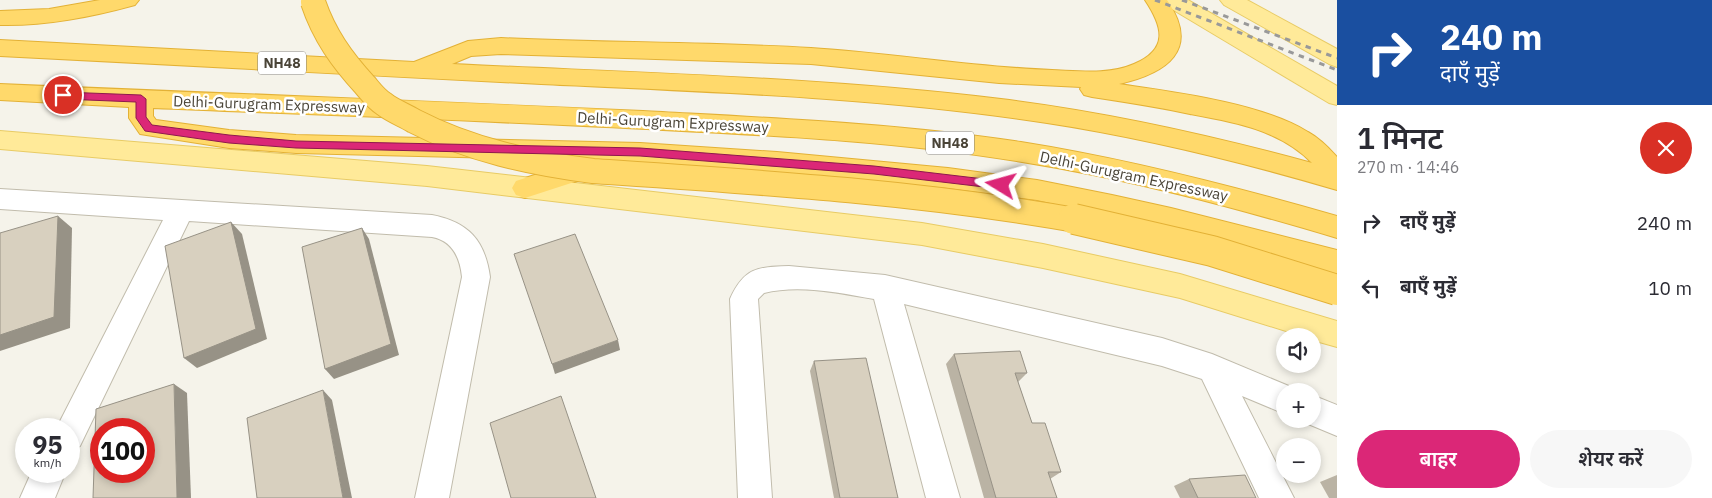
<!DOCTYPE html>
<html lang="hi">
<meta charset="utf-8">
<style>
:root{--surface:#fff;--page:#f7f7f7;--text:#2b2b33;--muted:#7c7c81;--accent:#db2777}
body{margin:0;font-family:"IBM Plex Sans","Noto Sans Devanagari",sans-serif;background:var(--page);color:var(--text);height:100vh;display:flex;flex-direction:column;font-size:19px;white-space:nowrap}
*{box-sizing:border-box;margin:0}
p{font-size:16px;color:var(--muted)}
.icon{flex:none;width:28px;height:28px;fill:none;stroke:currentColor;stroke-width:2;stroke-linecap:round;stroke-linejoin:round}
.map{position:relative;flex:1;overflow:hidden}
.sheet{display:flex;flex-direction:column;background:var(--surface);width:375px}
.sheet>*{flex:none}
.hud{background:#1a4fa0;color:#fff;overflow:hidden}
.buttons{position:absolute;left:1276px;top:328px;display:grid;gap:10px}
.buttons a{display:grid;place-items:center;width:45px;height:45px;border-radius:50%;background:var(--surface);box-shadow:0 2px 8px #0003;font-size:25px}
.speed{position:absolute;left:15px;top:418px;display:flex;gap:10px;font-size:25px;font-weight:700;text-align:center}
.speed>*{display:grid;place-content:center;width:65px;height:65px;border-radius:50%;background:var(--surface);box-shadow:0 2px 8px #0003;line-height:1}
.speed small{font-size:12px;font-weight:400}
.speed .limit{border:8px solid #d22;background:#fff;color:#111}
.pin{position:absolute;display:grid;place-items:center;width:42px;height:42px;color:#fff;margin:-21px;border:2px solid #fff;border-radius:50%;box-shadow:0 1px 5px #0007}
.me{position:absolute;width:55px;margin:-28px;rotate:278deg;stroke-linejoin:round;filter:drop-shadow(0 0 4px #0008)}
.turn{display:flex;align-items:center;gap:18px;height:105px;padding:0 20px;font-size:22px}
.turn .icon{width:65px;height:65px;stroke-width:2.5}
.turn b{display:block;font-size:35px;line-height:42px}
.round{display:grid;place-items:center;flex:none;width:52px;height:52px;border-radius:26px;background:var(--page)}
.overview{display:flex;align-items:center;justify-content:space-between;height:85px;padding:0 20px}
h1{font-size:30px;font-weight:600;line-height:38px}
.cta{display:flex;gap:10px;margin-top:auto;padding:10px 20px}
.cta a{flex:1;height:58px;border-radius:30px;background:var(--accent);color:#fff;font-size:20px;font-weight:600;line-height:58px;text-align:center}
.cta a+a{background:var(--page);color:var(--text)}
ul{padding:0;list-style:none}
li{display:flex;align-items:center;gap:15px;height:65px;padding:0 20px}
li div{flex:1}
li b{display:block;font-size:19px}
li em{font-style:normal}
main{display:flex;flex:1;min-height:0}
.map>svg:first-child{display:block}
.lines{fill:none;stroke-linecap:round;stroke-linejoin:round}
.minor-casing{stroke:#c1bcac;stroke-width:2}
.major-casing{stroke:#e8cb65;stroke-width:2}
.highway-casing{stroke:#e3b136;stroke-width:2}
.minor{fill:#fff;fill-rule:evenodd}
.major{fill:#ffea99;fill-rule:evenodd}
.highway{fill:#ffd96b;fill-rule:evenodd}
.rail{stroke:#999;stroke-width:3;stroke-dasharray:5.5 5.5;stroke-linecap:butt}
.highway-bridge-far1-casing{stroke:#e3b136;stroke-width:26;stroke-linecap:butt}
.highway-bridge-casing{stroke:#e3b136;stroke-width:32;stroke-linecap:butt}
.highway-bridge-far1{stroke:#ffd96b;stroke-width:24}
.highway-bridge{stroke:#ffd96b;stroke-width:30}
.wall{fill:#bab3a4}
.shaded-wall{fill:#979286}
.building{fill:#d8d0bf;stroke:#979286;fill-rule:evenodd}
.route{fill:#db2777;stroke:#8e194d}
.labels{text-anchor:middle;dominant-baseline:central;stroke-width:5;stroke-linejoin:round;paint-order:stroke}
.shield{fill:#fff;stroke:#807c73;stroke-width:1}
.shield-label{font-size:14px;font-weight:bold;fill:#4a4437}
.street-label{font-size:15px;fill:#4a4437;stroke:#fff}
</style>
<main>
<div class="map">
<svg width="1337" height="498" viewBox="0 0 1337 498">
<rect width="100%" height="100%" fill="#f5f3ea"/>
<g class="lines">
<g class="minor-casing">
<g id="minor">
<path d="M0,189L432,215C468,222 485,240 490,277L449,498H415L462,277C460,258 453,241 432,237L189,221L80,446L69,451V429H56L163,220L0,209Z"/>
<path d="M789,266L885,275L1162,338L1212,354L1296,389L1297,391H1285V414L1242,396L1294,498H1259L1202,379L1162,366L904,304L960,498H926L874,299C840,293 799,284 764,293L758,299L772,498H738L730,299C744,268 757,267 789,266Z"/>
<polygon points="1312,395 1337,405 1337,436 1301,421 1300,419 1312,419"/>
<polygon points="32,471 66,471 55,498 20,498"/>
</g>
</g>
<g class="major-casing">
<g id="major">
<polygon points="1161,0 1188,0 1337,86 1337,105 1329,103 1165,5"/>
<polygon points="1220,0 1247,0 1337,49 1337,67 1329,64 1224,5"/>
<polygon points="0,131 427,166 922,223 1043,244 1180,274 1337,321 1337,347 1312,340 1312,336 1302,336 1180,298 1043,268 922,245 427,186 0,149"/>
</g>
</g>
<g class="highway-casing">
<g id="highway">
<path d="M100,0H139L135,5C91,17 47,26 0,25V11L49,9Z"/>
<path d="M1145,0H1167C1201,50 1167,73 1119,84C1173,92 1262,103 1308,132C1319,138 1328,147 1337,157V190C1242,162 1145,138 1047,123C880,97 710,92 541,84C361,75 180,65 0,56V40L414,62L468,41L501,38C604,43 708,42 811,48C892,53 971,67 1052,70C1079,71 1109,75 1134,64C1169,49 1163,27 1145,0ZM501,54L811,64L999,83L1081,87L1080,89L1084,95L1092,97C1125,102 1158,107 1190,114C1234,122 1280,130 1312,163C1210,135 1106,112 1001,99C819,77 635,73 452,64L471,56Z"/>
<path d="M0,84C214,94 429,100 643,111C769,118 895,123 1021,142C1128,159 1233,186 1337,216V238C1233,207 1129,179 1022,162C903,142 783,136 663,130C493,121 323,115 153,108V116L156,120L229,130L296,135L640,143L777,152L948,168L1037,180L1112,195L1171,208L1337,250V274L1171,230L1037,200L948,188L777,172L603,161L606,166L602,173L525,198L516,195L512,188L516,181L581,160L296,153L229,148L140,134L129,118V107L0,100Z"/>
</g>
</g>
<use href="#minor" class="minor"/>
<use href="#major" class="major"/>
<use href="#highway" class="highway"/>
<g class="rail">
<polyline points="1155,0 1337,70"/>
<polyline points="1182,0 1337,58"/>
</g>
<g class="highway-bridge-far1-casing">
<path id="highway-bridge-far1" d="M313,2C324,35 342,60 365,85C371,92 376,99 384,104C393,111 404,115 414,121C470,150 531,163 593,171C757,182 920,192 1081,221"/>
</g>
<g class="highway-bridge-casing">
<polyline id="highway-bridge" points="1074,219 1212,251 1337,290"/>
</g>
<use href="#highway-bridge-far1" class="highway-bridge-far1"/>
<use href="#highway-bridge" class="highway-bridge"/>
</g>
<g class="wall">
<polygon points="954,354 1027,373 1018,382 1032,423 1061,472 1050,479 1057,498 984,498 946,364"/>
<polygon points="814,361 898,498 834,498 810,371"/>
<polygon points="1337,475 1337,498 1329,498 1320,482"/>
<polygon points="1189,479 1256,498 1180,498 1174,486"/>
</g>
<g class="shaded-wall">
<polygon points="58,216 72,228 70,328 0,351 0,335"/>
<polygon points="231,222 242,234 267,339 197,368 184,358"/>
<polygon points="362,228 369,239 399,355 334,379 325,369"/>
<polygon points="618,340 620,350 555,374 552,364"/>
<polygon points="174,384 187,393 191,498 177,498"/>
<polygon points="323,390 332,400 352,498 343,498"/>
</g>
<g class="building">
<polygon points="58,216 54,317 0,335 0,233"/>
<polygon points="231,222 256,329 184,358 165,246"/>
<polygon points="362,228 391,344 325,369 302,247"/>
<polygon points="575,234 618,340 552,364 514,254"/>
<polygon points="1020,351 1027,373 1015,373 1032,423 1045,423 1061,472 1048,472 1057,498 996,498 954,354"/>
<polygon points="866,358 898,498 840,498 814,361"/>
<path d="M174,384L177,498H93L96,409ZM101,429H144V471H101Z"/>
<polygon points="323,390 343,498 257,498 247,418"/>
<polygon points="561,396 596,498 511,498 490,423"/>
<polygon points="1245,475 1256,498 1198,498 1189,479"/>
</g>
<polygon class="route" points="63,92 141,95 146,99 146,117 152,125 229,135 296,141 640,148 874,166 1001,181 1006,185 1001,189 874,174 640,156 296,148 229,143 145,131 136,118 136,102 63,99 58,95"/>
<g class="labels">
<g class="shield">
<rect x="258" y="51.5" width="48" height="23" rx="4"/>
<rect x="926" y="131.5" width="48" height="23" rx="4"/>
</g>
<g class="shield-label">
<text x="282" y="63">NH48</text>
<text x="950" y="143">NH48</text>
</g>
<g class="street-label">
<text transform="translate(269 104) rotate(2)">Delhi-Gurugram Expressway</text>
<text transform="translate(673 122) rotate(3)">Delhi-Gurugram Expressway</text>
<text transform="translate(1134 176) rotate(12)">Delhi-Gurugram Expressway</text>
</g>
</g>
</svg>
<div class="buttons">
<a><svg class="icon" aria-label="sound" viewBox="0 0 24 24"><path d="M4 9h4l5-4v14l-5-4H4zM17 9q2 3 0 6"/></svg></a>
<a>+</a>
<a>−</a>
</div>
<div class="speed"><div>95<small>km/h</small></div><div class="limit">100</div></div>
<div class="pin" style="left:63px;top:95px;background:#d93025"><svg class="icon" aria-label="arrive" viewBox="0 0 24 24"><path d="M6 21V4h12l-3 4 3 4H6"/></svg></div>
<svg class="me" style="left:1001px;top:185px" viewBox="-20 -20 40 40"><path d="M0-17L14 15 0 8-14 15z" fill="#db2777" stroke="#fff" stroke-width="4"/></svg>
</div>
<section class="sheet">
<div class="hud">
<div class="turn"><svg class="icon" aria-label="right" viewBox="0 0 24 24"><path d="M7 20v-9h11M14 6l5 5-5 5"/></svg><div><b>240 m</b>दाएँ मुड़ें</div></div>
</div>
<div class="overview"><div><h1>1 मिनट</h1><p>270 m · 14:46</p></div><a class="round" style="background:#d93025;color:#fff"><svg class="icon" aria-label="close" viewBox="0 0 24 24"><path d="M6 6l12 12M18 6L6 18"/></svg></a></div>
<ul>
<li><svg class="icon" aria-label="right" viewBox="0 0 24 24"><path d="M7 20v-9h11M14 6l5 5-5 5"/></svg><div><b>दाएँ मुड़ें</b></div><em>240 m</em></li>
<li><svg class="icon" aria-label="left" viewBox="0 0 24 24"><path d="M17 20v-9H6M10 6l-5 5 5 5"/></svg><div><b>बाएँ मुड़ें</b></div><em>10 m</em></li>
</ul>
<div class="cta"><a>बाहर</a><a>शेयर करें</a></div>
</section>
</main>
